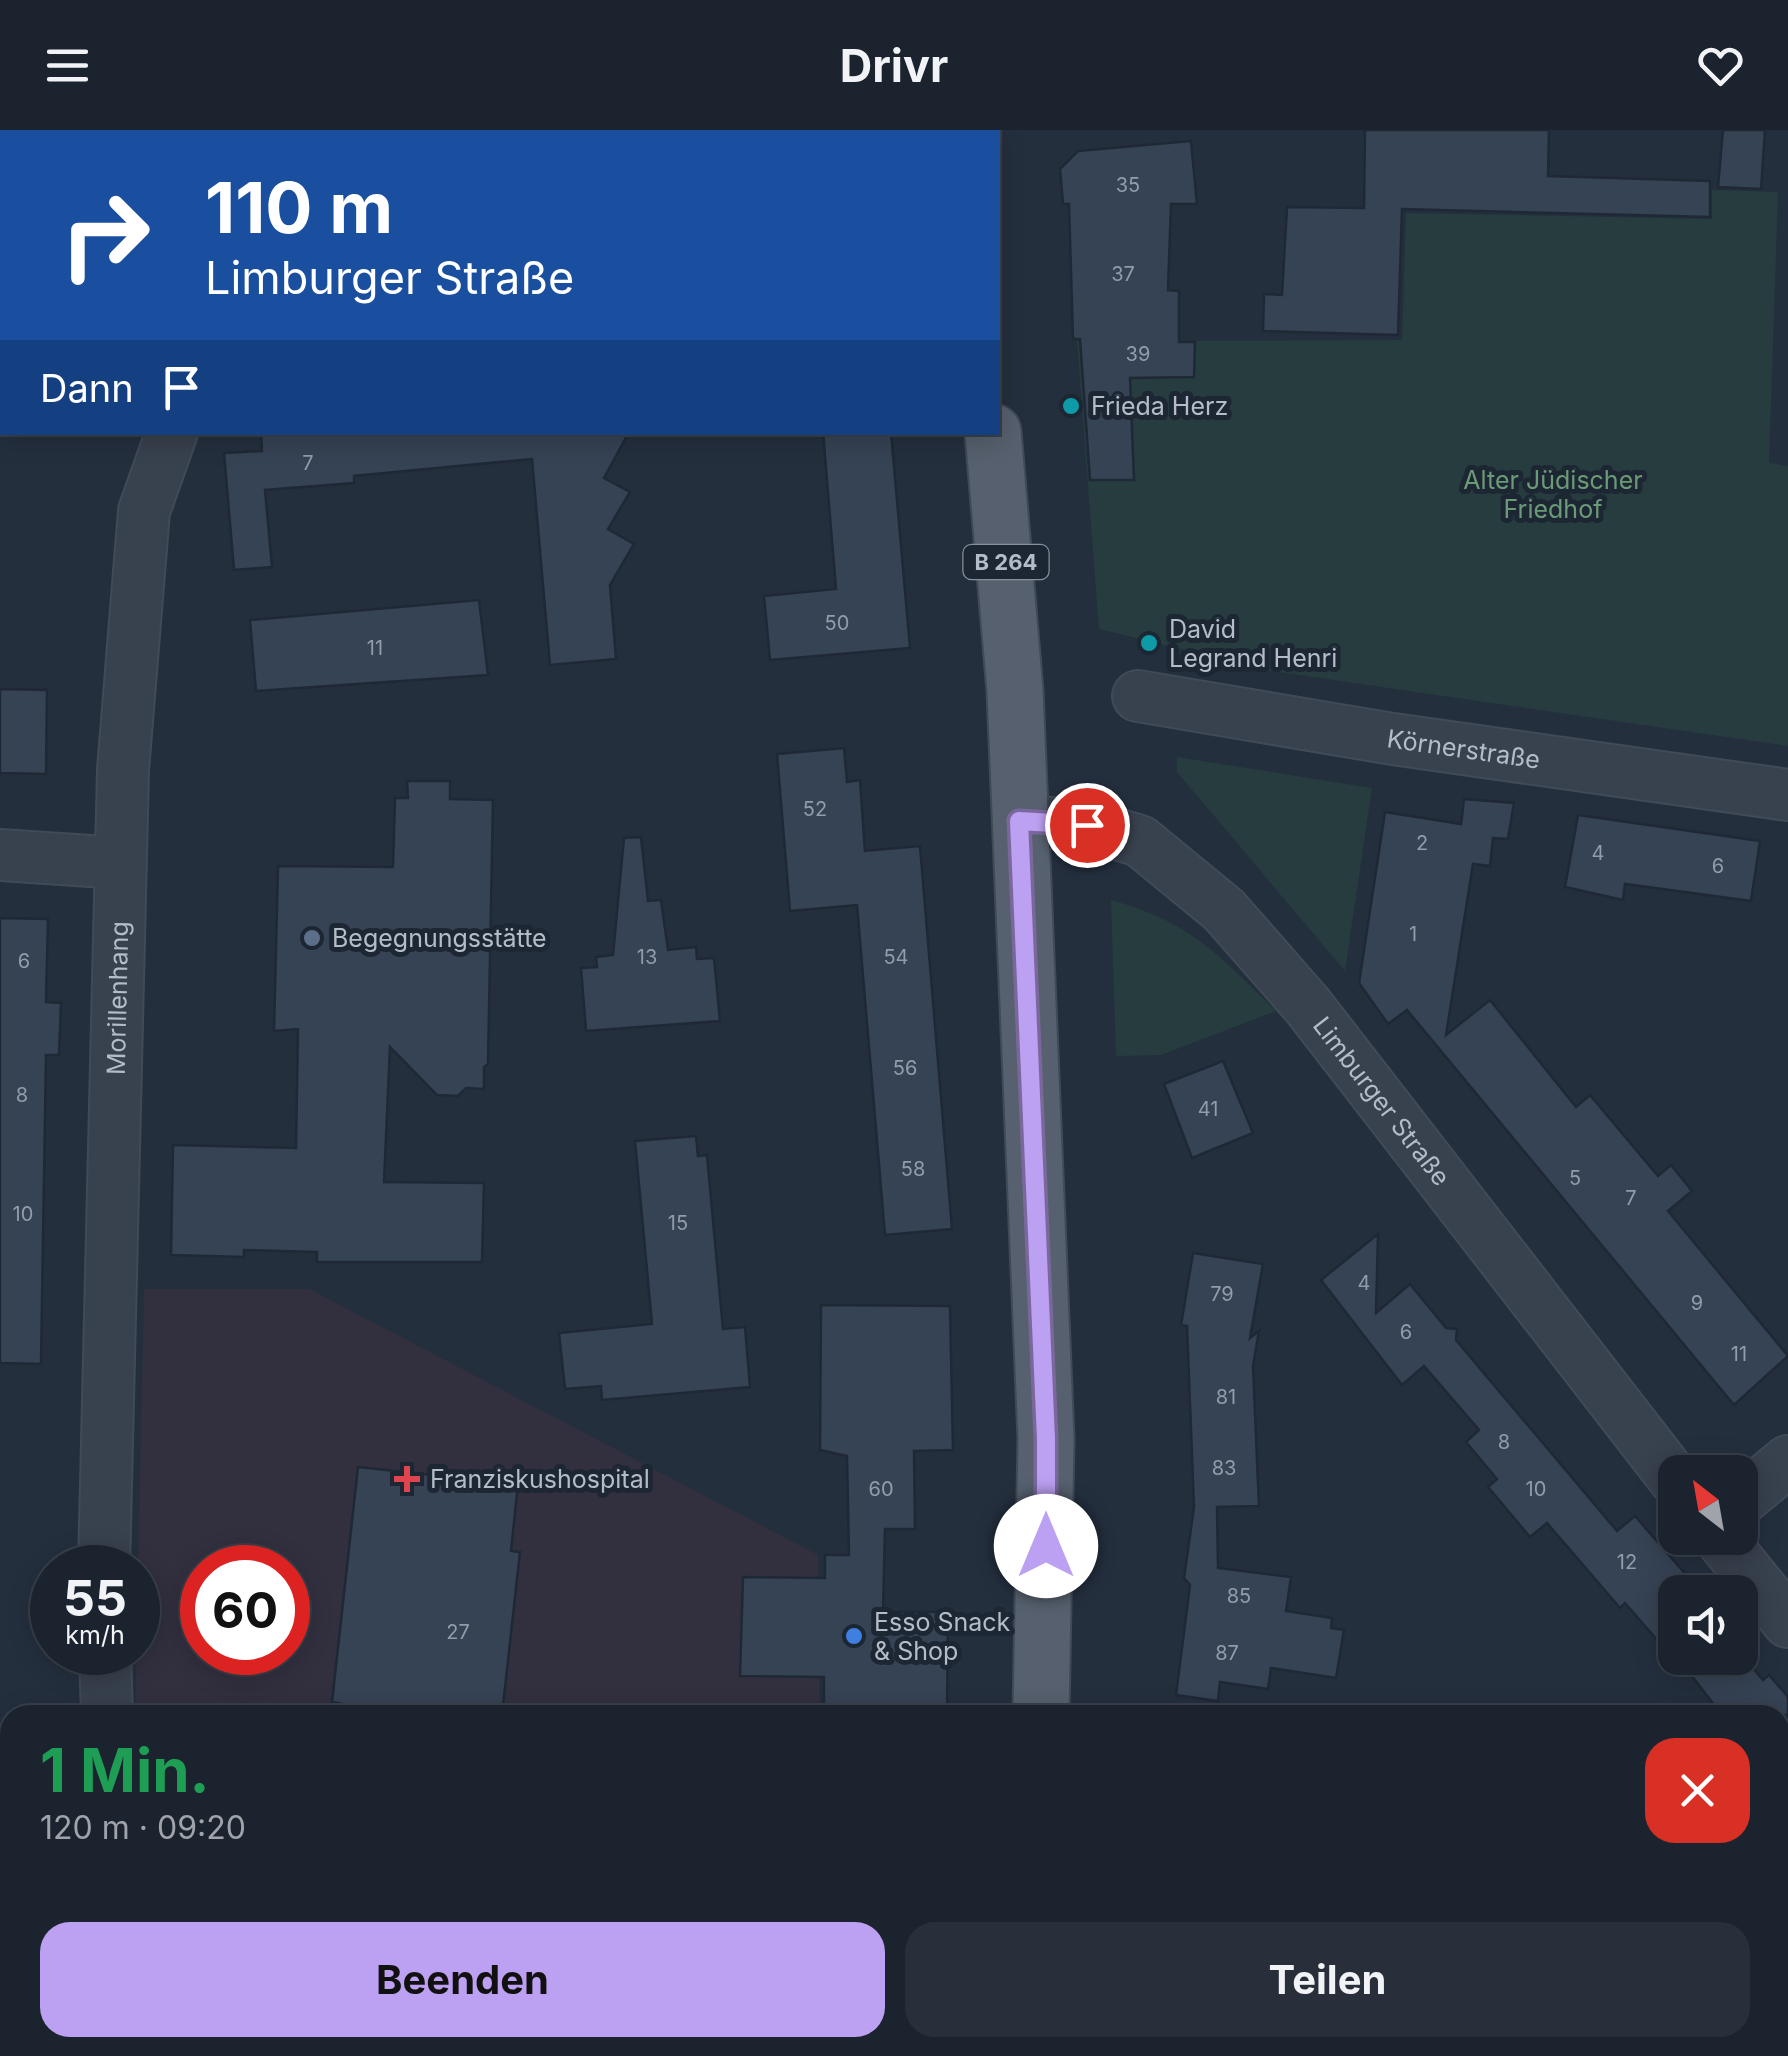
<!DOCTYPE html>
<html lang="de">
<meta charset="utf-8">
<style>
:root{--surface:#1b232e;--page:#282f3a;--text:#f1f3f6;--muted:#a0a4aa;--line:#39404a;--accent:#bca0f2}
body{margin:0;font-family:Inter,sans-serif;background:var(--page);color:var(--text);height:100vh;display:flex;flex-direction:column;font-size:38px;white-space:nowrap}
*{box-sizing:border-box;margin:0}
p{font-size:32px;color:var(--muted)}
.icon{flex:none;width:55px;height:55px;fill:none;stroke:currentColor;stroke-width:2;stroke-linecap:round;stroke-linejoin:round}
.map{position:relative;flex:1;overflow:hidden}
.panel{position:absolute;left:0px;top:1575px;width:1790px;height:352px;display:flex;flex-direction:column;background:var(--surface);border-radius:30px 30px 0 0;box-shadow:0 5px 25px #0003,0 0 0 2px var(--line)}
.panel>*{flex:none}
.guide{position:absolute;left:0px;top:0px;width:1000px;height:305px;box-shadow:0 5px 25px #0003,0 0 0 2px var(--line);background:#1a4fa0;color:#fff;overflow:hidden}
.needle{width:65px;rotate:329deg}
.fabs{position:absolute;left:1658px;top:1325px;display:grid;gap:20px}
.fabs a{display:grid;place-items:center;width:100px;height:100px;border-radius:20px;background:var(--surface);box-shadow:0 5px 25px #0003,0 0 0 2px var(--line);font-size:50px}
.speed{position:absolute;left:30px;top:1415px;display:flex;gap:20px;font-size:50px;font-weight:700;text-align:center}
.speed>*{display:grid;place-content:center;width:130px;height:130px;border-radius:50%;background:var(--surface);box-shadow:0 5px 25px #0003,0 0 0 2px var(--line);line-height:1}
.speed small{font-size:25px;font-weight:400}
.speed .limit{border:15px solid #d22;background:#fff;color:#111}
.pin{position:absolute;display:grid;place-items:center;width:85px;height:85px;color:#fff;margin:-42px;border:5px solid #fff;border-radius:50%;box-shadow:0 2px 10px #0007}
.me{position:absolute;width:110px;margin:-55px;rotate:0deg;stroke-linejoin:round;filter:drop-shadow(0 0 8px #0008)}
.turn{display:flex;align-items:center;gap:35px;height:210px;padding:0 40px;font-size:45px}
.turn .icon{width:130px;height:130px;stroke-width:2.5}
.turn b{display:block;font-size:70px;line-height:85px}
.then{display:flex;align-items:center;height:95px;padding:0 40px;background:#0003;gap:20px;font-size:38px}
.round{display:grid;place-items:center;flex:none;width:105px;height:105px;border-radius:30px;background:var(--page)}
.overview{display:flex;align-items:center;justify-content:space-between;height:170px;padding:0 40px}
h1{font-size:60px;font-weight:700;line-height:75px;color:#1e9e55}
.cta{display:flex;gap:20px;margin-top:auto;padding:20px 40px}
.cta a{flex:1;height:115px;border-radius:30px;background:var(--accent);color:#111;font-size:40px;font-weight:700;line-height:115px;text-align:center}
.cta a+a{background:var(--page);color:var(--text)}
header{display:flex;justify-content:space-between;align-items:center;height:130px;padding:0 40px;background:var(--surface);font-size:45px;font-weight:700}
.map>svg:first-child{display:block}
.medical{fill:#32303f;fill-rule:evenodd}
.green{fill:#263c3f}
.building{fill:#364354;stroke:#1f2835;stroke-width:2.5}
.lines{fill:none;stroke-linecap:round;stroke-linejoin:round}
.street-casing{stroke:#414a57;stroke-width:54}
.primary-casing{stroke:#414a57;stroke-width:59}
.street{stroke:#38414e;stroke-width:50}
.primary{stroke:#56606e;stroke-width:55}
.route-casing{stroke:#7a689d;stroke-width:25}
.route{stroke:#bca0f2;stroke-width:18}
.culture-dot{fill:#0f9aa8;stroke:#1d2633;stroke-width:4}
.service-dot{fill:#5c6f8a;stroke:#1d2633;stroke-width:4}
.health-dot{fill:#e0444e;stroke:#1d2633;stroke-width:4}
.shop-dot{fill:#3f7fe0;stroke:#1d2633;stroke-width:4}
.labels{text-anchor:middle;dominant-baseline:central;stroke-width:10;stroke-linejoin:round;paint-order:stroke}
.number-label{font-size:20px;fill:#929caa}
.shield{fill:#1d2633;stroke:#878f9c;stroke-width:2.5}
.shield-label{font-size:22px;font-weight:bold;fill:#b4bcc9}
.poi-label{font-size:25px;fill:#b4bcc9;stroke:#1d2633;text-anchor:start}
.park-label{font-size:25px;fill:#6b9a76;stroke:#1d2633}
.street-label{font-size:25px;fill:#b4bcc9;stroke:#1d2633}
</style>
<header><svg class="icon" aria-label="menu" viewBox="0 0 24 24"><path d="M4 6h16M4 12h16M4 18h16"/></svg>Drivr<svg class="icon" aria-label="heart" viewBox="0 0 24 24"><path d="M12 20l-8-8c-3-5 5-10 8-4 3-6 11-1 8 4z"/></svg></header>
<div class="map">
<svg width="1788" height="1926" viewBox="0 0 1788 1926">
<rect width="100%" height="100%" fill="#242f3e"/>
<g class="medical">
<path d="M144,1159H309L818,1425L820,1585H135ZM202,1438H288V1522H202Z"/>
<polygon points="100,1918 936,1918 935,1926 98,1926"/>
</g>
<g class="green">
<polygon points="1712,60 1778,62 1769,333 1788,336 1788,616 1272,541 1099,499 1077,211 1402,210 1406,83 1712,89"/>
<polygon points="1177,627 1372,658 1345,841 1177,642"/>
<path d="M1111,770C1191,792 1219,825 1276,881L1161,925L1116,926Z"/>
</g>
<g class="building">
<polygon points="1365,0 1549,0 1548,46 1710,51 1710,87 1402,79 1398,205 1263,201 1264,164 1282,165 1287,77 1364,78"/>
<polygon points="1723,0 1765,0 1761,59 1718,57"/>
<polygon points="1191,11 1197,74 1171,74 1168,160 1179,161 1179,212 1195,212 1194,247 1130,248 1134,350 1090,350 1080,209 1073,209 1069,74 1063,74 1060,39 1078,21"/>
<polygon points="261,302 629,302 604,348 630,362 608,399 634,414 610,455 616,529 550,535 532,329 354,346 354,353 265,360 272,437 234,440 224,323 262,321"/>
<polygon points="823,302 891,302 910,518 770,530 764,466 836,459"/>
<polygon points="479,470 488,545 256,561 250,490"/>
<polygon points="0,559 47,560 46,644 0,643"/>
<polygon points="844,618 847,652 860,650 865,721 920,716 952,1099 885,1105 857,775 790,781 777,624"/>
<polygon points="407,651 450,651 450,669 493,670 488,934 484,937 484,959 466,958 458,966 437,965 390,917 384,1052 484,1053 482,1132 317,1132 317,1122 244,1120 244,1127 171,1125 173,1015 296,1018 298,899 274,901 278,736 393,737 395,668 408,668"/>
<polygon points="1464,669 1514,673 1508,709 1493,708 1490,736 1473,734 1446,905 1490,870 1576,977 1590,965 1658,1046 1671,1035 1692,1061 1668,1081 1788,1226 1734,1275 1407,880 1388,894 1359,853 1385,682 1461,694"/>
<polygon points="1578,685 1760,711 1751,771 1625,754 1623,770 1565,757"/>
<polygon points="641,707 648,771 661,770 668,820 696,817 697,829 714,828 720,891 586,901 581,838 597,837 596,827 613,825 624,708"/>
<polygon points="0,788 48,789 46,872 61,873 59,925 46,925 41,1234 0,1233"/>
<polygon points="1223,931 1253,1003 1192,1028 1164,954"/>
<polygon points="696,1006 698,1026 707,1025 723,1199 745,1197 750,1257 602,1270 601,1256 565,1259 559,1203 652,1194 635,1011"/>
<polygon points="1378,1104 1376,1183 1410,1154 1446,1198 1457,1199 1456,1210 1617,1401 1635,1386 1701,1462 1675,1462 1675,1524 1671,1526 1625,1473 1620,1478 1547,1393 1530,1407 1488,1357 1497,1349 1466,1312 1479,1300 1424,1236 1402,1255 1321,1150"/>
<polygon points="1193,1123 1263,1134 1250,1208 1259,1201 1253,1236 1259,1376 1217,1377 1218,1438 1291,1447 1286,1481 1332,1488 1331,1498 1344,1500 1336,1548 1271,1538 1268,1559 1220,1552 1218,1571 1176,1565 1190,1455 1184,1448 1194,1377 1187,1196 1181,1195"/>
<polygon points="821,1175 950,1176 953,1320 914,1321 915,1399 885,1399 883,1482 948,1482 947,1585 824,1585 824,1547 740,1546 743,1447 825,1448 825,1425 849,1425 847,1326 820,1320"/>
<polygon points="358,1337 518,1354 511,1421 520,1422 502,1585 401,1585 332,1572"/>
<polygon points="1740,1523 1763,1550 1769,1545 1788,1567 1788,1585 1722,1585 1678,1528 1740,1528"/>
</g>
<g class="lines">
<g class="street-casing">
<g id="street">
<polyline points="374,2 376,0"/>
<path id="s1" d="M1138,566L1393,609L1788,665"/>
<path id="s2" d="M1019,691L1087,695L1140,711L1224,780L1308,876L1675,1350"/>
<polyline points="0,725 120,733"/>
<polyline points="1740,1371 1788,1331"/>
<polyline points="1720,1408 1788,1492"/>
<path id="s3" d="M104,1438L123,640L144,381L172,302"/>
<polyline points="105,1522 107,1585"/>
<polyline points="69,1926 71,1918"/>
</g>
</g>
<g class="primary-casing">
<g id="primary">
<polyline points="972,0 972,2"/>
<polyline points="993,302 1015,561 1046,1309 1041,1585"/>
<polyline points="1015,1926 1016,1918"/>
</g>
</g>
<use href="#street" class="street"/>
<use href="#primary" class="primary"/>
</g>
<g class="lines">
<g class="route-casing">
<polyline id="route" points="1046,1416 1046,1309 1019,691 1087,695"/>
</g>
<use href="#route" class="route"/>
</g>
<g class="culture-dot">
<circle cx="1071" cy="276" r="10"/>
<circle cx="1149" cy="513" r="10"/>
</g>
<circle class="service-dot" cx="312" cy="808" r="10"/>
<path class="health-dot" d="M402 1334h10v10h10v10h-10v10h-10v-10h-10v-10h10z"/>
<circle class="shop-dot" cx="854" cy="1506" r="10"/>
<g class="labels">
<g class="number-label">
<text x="1128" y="55">35</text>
<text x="1123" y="144">37</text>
<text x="1138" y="224">39</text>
<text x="308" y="333">7</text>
<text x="837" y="493">50</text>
<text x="375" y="518">11</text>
<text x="815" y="679">52</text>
<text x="1422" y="713">2</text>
<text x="1598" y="723">4</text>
<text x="1718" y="736">6</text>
<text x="1413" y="804">1</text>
<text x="647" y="827">13</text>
<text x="896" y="827">54</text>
<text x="24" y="831">6</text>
<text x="905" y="938">56</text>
<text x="22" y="965">8</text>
<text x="1208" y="979">41</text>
<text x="913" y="1039">58</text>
<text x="1575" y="1048">5</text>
<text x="1631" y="1068">7</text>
<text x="23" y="1084">10</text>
<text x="678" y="1093">15</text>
<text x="1364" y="1153">4</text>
<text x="1222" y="1164">79</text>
<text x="1697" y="1173">9</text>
<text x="1406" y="1202">6</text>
<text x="1739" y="1224">11</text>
<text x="1226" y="1267">81</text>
<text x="1504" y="1312">8</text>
<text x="1224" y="1338">83</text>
<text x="881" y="1359">60</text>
<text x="1536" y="1359">10</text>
<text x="1627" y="1432">12</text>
<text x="1239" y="1466">85</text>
<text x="458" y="1502">27</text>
<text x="1227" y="1523">87</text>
</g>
<rect class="shield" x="963.5" y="415" width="85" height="34" rx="8"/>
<g class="shield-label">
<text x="1006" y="432">B 264</text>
</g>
<g class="poi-label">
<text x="1091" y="276">Frieda Herz</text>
<text x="1169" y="499">David<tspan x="1169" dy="29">Legrand Henri</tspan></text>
<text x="332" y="808">Begegnungsstätte</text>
<text x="430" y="1349">Franziskushospital</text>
<text x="874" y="1492">Esso Snack<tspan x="874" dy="29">&amp; Shop</tspan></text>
</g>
<g class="park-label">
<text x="1553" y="350">Alter Jüdischer<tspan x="1553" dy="29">Friedhof</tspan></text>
</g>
<g class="street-label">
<text stroke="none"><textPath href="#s1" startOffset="330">Körnerstraße</textPath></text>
<text stroke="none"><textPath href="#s3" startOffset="570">Morillenhang</textPath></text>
<text stroke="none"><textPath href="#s2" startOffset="480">Limburger Straße</textPath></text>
</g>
</g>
</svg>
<div class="fabs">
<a><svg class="needle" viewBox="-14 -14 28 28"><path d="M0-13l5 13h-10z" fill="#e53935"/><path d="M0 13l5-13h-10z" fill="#a0a4aa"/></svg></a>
<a><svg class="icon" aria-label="sound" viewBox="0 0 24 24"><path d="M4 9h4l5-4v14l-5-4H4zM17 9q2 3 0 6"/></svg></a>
</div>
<div class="speed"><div>55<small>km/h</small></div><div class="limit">60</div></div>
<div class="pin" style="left:1087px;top:695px;background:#d93025"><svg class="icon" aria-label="arrive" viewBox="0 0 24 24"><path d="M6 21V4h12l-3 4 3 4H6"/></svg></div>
<svg class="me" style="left:1046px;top:1416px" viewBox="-20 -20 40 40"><circle r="19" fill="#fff"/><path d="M0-13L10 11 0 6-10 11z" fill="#bca0f2"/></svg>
<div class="guide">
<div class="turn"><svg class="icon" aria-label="right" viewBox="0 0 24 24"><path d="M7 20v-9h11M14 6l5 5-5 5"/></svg><div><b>110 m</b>Limburger Straße</div></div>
<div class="then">Dann<svg class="icon" aria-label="arrive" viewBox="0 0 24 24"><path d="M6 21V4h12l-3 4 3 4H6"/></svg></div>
</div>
<section class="panel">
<div class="overview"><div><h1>1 Min.</h1><p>120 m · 09:20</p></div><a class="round" style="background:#d93025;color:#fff"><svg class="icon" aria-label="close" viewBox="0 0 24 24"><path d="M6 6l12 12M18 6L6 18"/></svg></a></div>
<div class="cta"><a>Beenden</a><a>Teilen</a></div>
</section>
</div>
